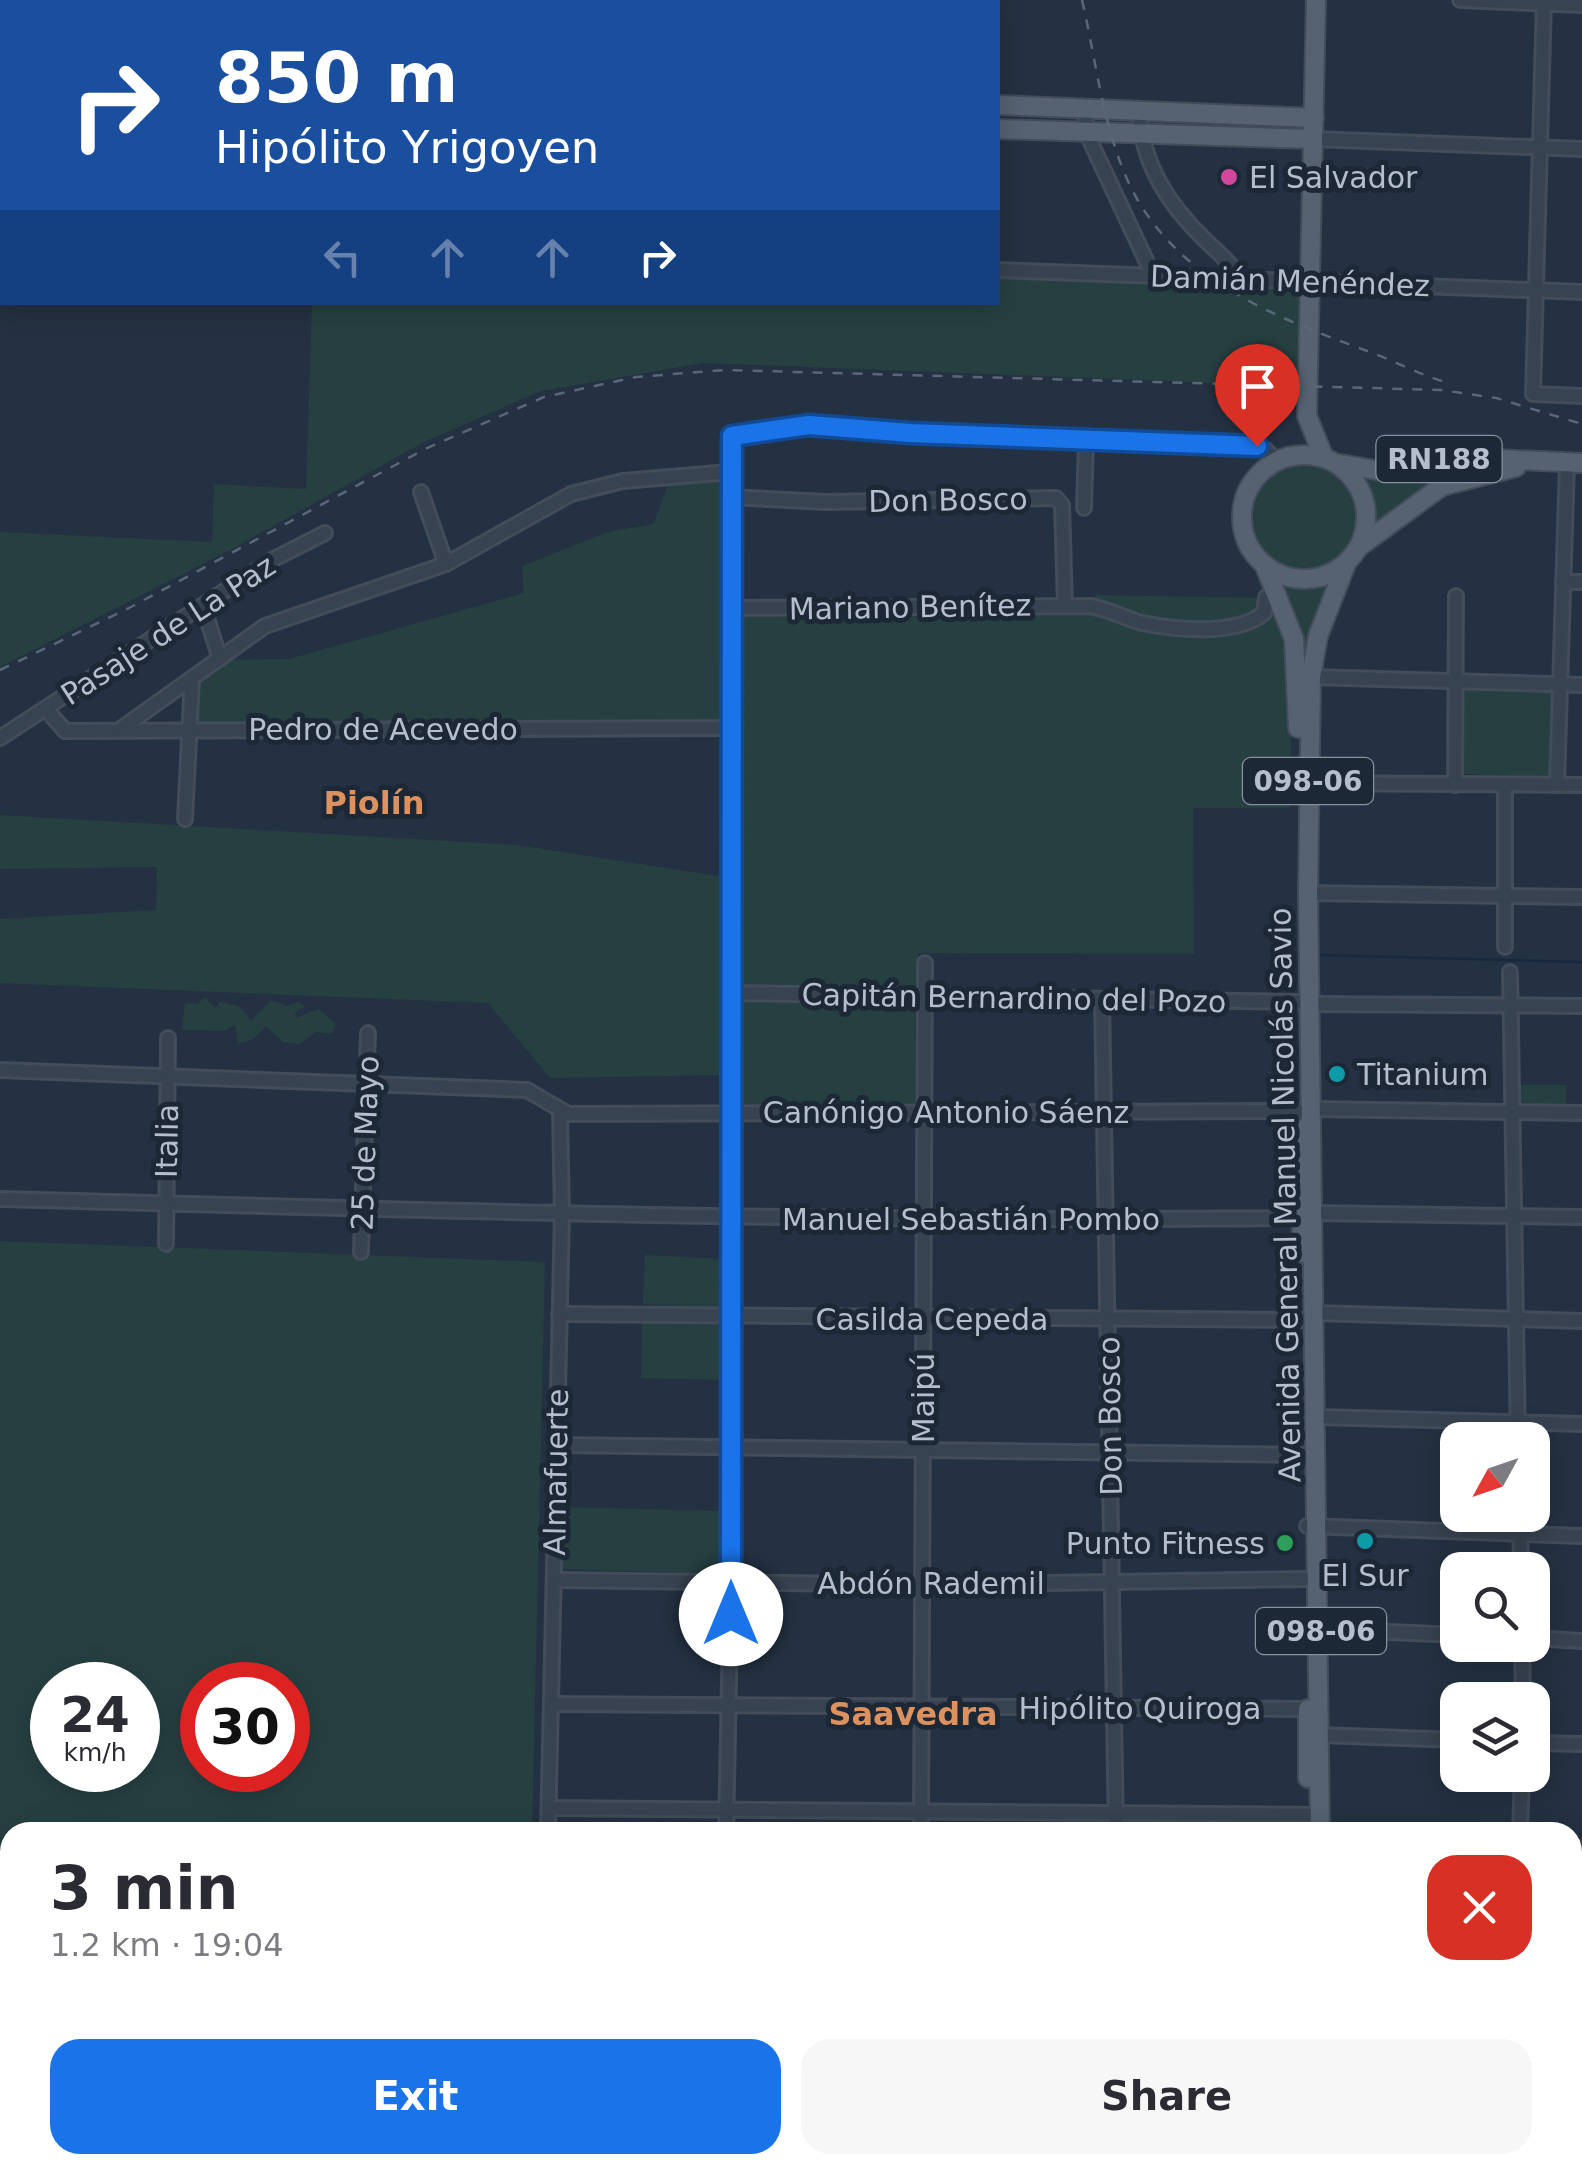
<!DOCTYPE html>
<meta charset="utf-8">
<style>
:root{--surface:#fff;--page:#f7f7f7;--text:#2b2b33;--muted:#7c7c81;--accent:#1a73e8}
body{margin:0;font-family:"DejaVu Sans",sans-serif;background:var(--page);color:var(--text);height:100vh;display:flex;flex-direction:column;font-size:38px;white-space:nowrap}
*{box-sizing:border-box;margin:0}
p{font-size:32px;color:var(--muted)}
.icon{flex:none;width:55px;height:55px;fill:none;stroke:currentColor;stroke-width:2;stroke-linecap:round;stroke-linejoin:round}
.map{position:relative;flex:1;overflow:hidden}
.details{position:absolute;left:0px;top:1822px;width:1582px;height:352px;display:flex;flex-direction:column;background:var(--surface);border-radius:30px 30px 0 0;box-shadow:0 5px 25px #0003}
.details>*{flex:none}
.top-card{position:absolute;left:0px;top:0px;width:1000px;height:305px;box-shadow:0 5px 25px #0003;background:#1a4fa0;color:#fff;overflow:hidden}
.needle{width:65px;rotate:230deg}
.buttons{position:absolute;left:1440px;top:1422px;display:grid;gap:20px}
.buttons a{display:grid;place-items:center;width:110px;height:110px;border-radius:20px;background:var(--surface);box-shadow:0 5px 25px #0003;font-size:50px}
.speed{position:absolute;left:30px;top:1662px;display:flex;gap:20px;font-size:50px;font-weight:700;text-align:center}
.speed>*{display:grid;place-content:center;width:130px;height:130px;border-radius:50%;background:var(--surface);box-shadow:0 5px 25px #0003;line-height:1}
.speed small{font-size:25px;font-weight:400}
.speed .limit{border:15px solid #d22;background:#fff;color:#111}
.pin{position:absolute;display:grid;place-items:center;width:85px;height:85px;color:#fff;margin:-102px -42px;border-radius:50% 50% 50% 0;rotate:-45deg;box-shadow:0 0 10px #0007}
.pin .icon{rotate:45deg}
.me{position:absolute;width:110px;margin:-55px;rotate:0deg;stroke-linejoin:round;filter:drop-shadow(0 0 8px #0008)}
.turn{display:flex;align-items:center;gap:35px;height:210px;padding:0 50px;font-size:45px}
.turn .icon{width:130px;height:130px;stroke-width:2.5}
.turn b{display:block;font-size:70px;line-height:85px}
.lanes{display:flex;align-items:center;height:95px;padding:0 50px;background:#0003;justify-content:center;gap:50px;direction:ltr}
.lanes .off{opacity:.35}
.round{display:grid;place-items:center;flex:none;width:105px;height:105px;border-radius:30px;background:var(--page)}
.headline{display:flex;align-items:center;justify-content:space-between;height:170px;padding:0 50px}
h1{font-size:60px;font-weight:700;line-height:75px}
.primary-button{display:flex;gap:20px;margin-top:auto;padding:20px 50px}
.primary-button a{flex:1;height:115px;border-radius:30px;background:var(--accent);color:#fff;font-size:40px;font-weight:700;line-height:115px;text-align:center}
.primary-button a+a{background:var(--page);color:var(--text)}
.map>svg:first-child{display:block}
.green{fill:#264042;fill-rule:evenodd}
.lines{fill:none;stroke-linecap:round;stroke-linejoin:round}
.stream{stroke:#162941;stroke-width:2.5}
.minor-casing{stroke:#424c5a;stroke-width:18}
.major-casing{stroke:#424c5a;stroke-width:22}
.minor{stroke:#384351;stroke-width:12}
.major{stroke:#566271;stroke-width:18}
.rail{stroke:#5a6778;stroke-width:2.5;stroke-dasharray:10 10;stroke-linecap:butt}
.route-casing{stroke:#114b97;stroke-width:25}
.route{stroke:#1a73e8;stroke-width:18}
.hotel-dot{fill:#d1479c;stroke:#1d2836;stroke-width:4}
.culture-dot{fill:#0f9aa8;stroke:#1d2836;stroke-width:4}
.leisure-dot{fill:#2e9e5b;stroke:#1d2836;stroke-width:4}
.labels{text-anchor:middle;dominant-baseline:central;stroke-width:10;stroke-linejoin:round;paint-order:stroke}
.shield{fill:#1d2836;stroke:#87919f;stroke-width:2.5}
.shield-label{font-size:28px;font-weight:bold;fill:#b5becc}
.poi-label{font-size:30px;fill:#b5becc;stroke:#1d2836;text-anchor:start}
.street-label{font-size:30px;fill:#b5becc;stroke:#1d2836}
.neighbourhood-label{font-size:32px;font-weight:bold;fill:#dc915f;stroke:#1d2836}
</style>
<div class="map">
<svg width="1582" height="2174" viewBox="0 0 1582 2174">
<rect width="100%" height="100%" fill="#243142"/>
<g class="green">
<polygon points="998,275 1302,285 1298,386 703,363 541,391 424,442 234,548 0,667 0,532 212,542 214,484 306,489 312,303 998,302"/>
<circle cx="1304" cy="518" r="57"/>
<polygon points="1447,465 1486,467 1373,530 1365,492 1350,470"/>
<polygon points="726,480 725,723 195,723 197,682 229,660 289,659 524,593 522,566 608,532 654,524 668,483"/>
<polygon points="1337,574 1313,626 1304,665 1275,579 1304,583"/>
<path d="M1095,595L1271,598C1301,663 1290,738 1289,808H1193L1194,954L918,953L915,990L734,988L738,614L1090,615Z"/>
<polygon points="1463,686 1554,688 1552,777 1463,774"/>
<polygon points="0,815 517,845 725,877 725,1075 550,1078 488,1003 0,983 0,919 156,910 157,867 0,869"/>
<polygon points="205,997 216,1009 219,1002 239,1006 251,1021 271,1000 287,1006 299,1002 305,1006 295,1013 296,1018 319,1009 336,1025 331,1034 316,1032 300,1044 283,1042 266,1026 253,1039 238,1044 235,1025 224,1031 182,1030 185,1003 198,1004"/>
<polygon points="735,1002 915,1002 915,1107 734,1104"/>
<polygon points="1513,1085 1566,1085 1566,1108 1514,1109"/>
<path d="M0,1241L545,1262L532,1832H10V2154L0,2153ZM52,1685H138V1770H52ZM202,1685H288V1770H202Z"/>
<polygon points="645,1255 723,1259 721,1308 643,1304"/>
<polygon points="642,1318 725,1320 724,1380 641,1378"/>
<polygon points="559,1507 722,1511 721,1567 714,1574 562,1569"/>
</g>
<g class="lines">
<polyline class="stream" points="1319,955 1582,962"/>
<g class="minor-casing">
<g id="minor">
<polyline points="1460,0 1582,5"/>
<polyline points="1544,0 1533,394 1582,396"/>
<polyline points="423,2 423,0"/>
<polyline points="1085,107 1086,132 1153,275"/>
<path d="M1139,111C1142,163 1167,203 1204,239C1217,252 1231,262 1240,279"/>
<polyline points="1313,139 1582,149"/>
<polyline points="0,237 2,237"/>
<polyline points="998,270 1582,292"/>
<polyline points="421,492 446,564"/>
<polyline points="730,497 826,502 1056,498 1062,505 1065,606"/>
<polyline points="1084,508 1086,440"/>
<polyline points="1563,582 1582,582"/>
<polyline points="203,606 220,659"/>
<path d="M730,608L1090,606C1108,609 1124,618 1142,623C1177,630 1236,636 1264,613L1266,597L1275,590"/>
<polyline points="1311,677 1582,685"/>
<polyline points="46,709 65,731 730,728"/>
<polyline points="122,728 265,626 446,564 571,494 623,481 730,472"/>
<polyline points="0,738 270,561 325,533"/>
<polyline points="1308,783 1582,785"/>
<polyline points="1455,785 1456,596"/>
<polyline points="1557,785 1567,463"/>
<polyline points="185,819 192,679"/>
<polyline points="1308,893 1582,897"/>
<polyline points="1505,947 1505,786"/>
<polyline points="1510,972 1518,1440"/>
<polyline points="730,993 1299,1002"/>
<polyline points="1102,1000 1116,1832"/>
<polyline points="1309,1004 1582,1006"/>
<polyline points="0,1070 527,1090 568,1114 1299,1111"/>
<polyline points="1311,1109 1582,1113"/>
<path d="M0,1199C434,1211 867,1223 1302,1218L1314,1213L1582,1217"/>
<polyline points="166,1244 168,1038"/>
<polyline points="361,1252 368,1033"/>
<polyline points="1315,1313 1582,1321"/>
<polyline points="559,1314 1304,1320"/>
<polyline points="1317,1417 1582,1424"/>
<polyline points="557,1445 1306,1455"/>
<polyline points="1520,1515 1521,1570"/>
<polyline points="1307,1526 1582,1536"/>
<polyline points="554,1580 924,1585 1308,1579"/>
<polyline points="1321,1629 1458,1635"/>
<polyline points="1532,1638 1582,1641"/>
<polyline points="1522,1645 1523,1700"/>
<polyline points="551,1704 1308,1709"/>
<polyline points="1320,1735 1458,1740"/>
<polyline points="1532,1743 1582,1744"/>
<polyline points="549,1808 1320,1815"/>
<polyline points="548,1832 562,1214 560,1111"/>
<polyline points="726,1832 731,1583 732,436 809,425 910,433 1250,445 1266,450 1276,461"/>
<polyline points="921,1832 925,963"/>
<polyline points="1520,1832 1522,1775"/>
<polyline points="1572,1848 1582,1848"/>
<polyline points="1572,1971 1582,1971"/>
<polyline points="417,2165 417,2174"/>
<polyline points="557,2165 557,2174"/>
<polyline points="790,2165 790,2174"/>
<polyline points="854,2165 854,2174"/>
<polyline points="981,2165 982,2174"/>
<polyline points="1110,2165 1110,2174"/>
<polyline points="478,2174 478,2165"/>
<polyline points="643,2174 643,2165"/>
<polyline points="724,2174 724,2165"/>
<polyline points="919,2174 919,2165"/>
<polyline points="1514,2174 1514,2165"/>
</g>
</g>
<g class="major-casing">
<g id="major">
<polyline points="1316,0 1307,416 1324,458"/>
<polyline points="0,67 2,67"/>
<polyline points="0,96 2,96"/>
<polyline points="998,105 1314,118"/>
<polyline points="998,129 1313,139"/>
<circle cx="1304" cy="517" r="62"/>
<polyline points="1340,464 1387,472 1453,457 1582,463"/>
<polyline points="1360,546 1442,486 1516,467"/>
<polyline points="1264,564 1294,639 1298,728"/>
<polyline points="1300,1129 1302,1253"/>
<polyline points="1308,1778 1308,1709"/>
<polyline points="1320,1832 1308,893 1311,677 1318,636 1346,564"/>
<polyline points="1572,2133 1582,2134"/>
<polyline points="0,2161 10,2162"/>
<polyline points="96,2165 298,2171 322,2165"/>
<polyline points="1306,2165 1306,2174"/>
<polyline points="1320,2174 1320,2165"/>
</g>
</g>
<use href="#minor" class="minor"/>
<use href="#major" class="major"/>
<g class="rail">
<path d="M1082,0C1096,60 1102,122 1127,179C1171,278 1274,317 1370,352C1396,362 1421,375 1448,383"/>
<polyline points="0,670 129,608 425,449 544,397 636,377 725,370 1441,390 1496,398 1582,424"/>
</g>
</g>
<g class="lines">
<g class="route-casing">
<polyline id="route" points="731,1614 732,436 809,425 910,433 1257,446"/>
</g>
<use href="#route" class="route"/>
</g>
<circle class="hotel-dot" cx="1229" cy="177" r="10"/>
<g class="culture-dot">
<circle cx="1337" cy="1074" r="10"/>
<circle cx="1365" cy="1541" r="10"/>
</g>
<circle class="leisure-dot" cx="1285" cy="1543" r="10"/>
<g class="labels">
<g class="shield">
<rect x="1376.5" y="436" width="125" height="46" rx="8"/>
<rect x="1243" y="758" width="130" height="46" rx="8"/>
<rect x="1256" y="1608" width="130" height="46" rx="8"/>
</g>
<g class="shield-label">
<text x="1439" y="459">RN188</text>
<text x="1308" y="781">098-06</text>
<text x="1321" y="1631">098-06</text>
</g>
<g class="poi-label">
<text x="1249" y="177">El Salvador</text>
<text x="1357" y="1074">Titanium</text>
<text x="1265" y="1543" text-anchor="end">Punto Fitness</text>
<text x="1365" y="1575" text-anchor="middle">El Sur</text>
</g>
<g class="street-label">
<text transform="translate(1290 281) rotate(2)">Damián Menéndez</text>
<text transform="translate(948 500) rotate(-1)">Don Bosco</text>
<text transform="translate(910 607) rotate(-1)">Mariano Benítez</text>
<text transform="translate(168 630) rotate(-33)">Pasaje de La Paz</text>
<text x="383" y="729">Pedro de Acevedo</text>
<text transform="translate(1014 998) rotate(1)">Capitán Bernardino del Pozo</text>
<text x="946" y="1112">Canónigo Antonio Sáenz</text>
<text transform="translate(167 1141) rotate(-89)">Italia</text>
<text transform="translate(365 1143) rotate(-88)">25 de Mayo</text>
<text transform="translate(1285 1195) rotate(-91)">Avenida General Manuel Nicolás Savio</text>
<text x="971" y="1219">Manuel Sebastián Pombo</text>
<text x="932" y="1319">Casilda Cepeda</text>
<text transform="translate(923 1398) rotate(-90)">Maipú</text>
<text transform="translate(1110 1416) rotate(-91)">Don Bosco</text>
<text transform="translate(556 1472) rotate(-89)">Almafuerte</text>
<text x="931" y="1583">Abdón Rademil</text>
<text x="1140" y="1708">Hipólito Quiroga</text>
</g>
<g class="neighbourhood-label">
<text x="374" y="803">Piolín</text>
<text x="913" y="1714">Saavedra</text>
</g>
</g>
</svg>
<div class="buttons">
<a><svg class="needle" viewBox="-14 -14 28 28"><path d="M0-13l5 13h-10z" fill="#e53935"/><path d="M0 13l5-13h-10z" fill="#7c7c81"/></svg></a>
<a><svg class="icon" aria-label="search" viewBox="0 0 24 24"><circle cx="10" cy="10" r="6"/><path d="M15 15l6 6"/></svg></a>
<a><svg class="icon" aria-label="layers" viewBox="0 0 24 24"><path d="M12 4l9 5-9 5-9-5zM3 14l9 5 9-5"/></svg></a>
</div>
<div class="speed"><div>24<small>km/h</small></div><div class="limit">30</div></div>
<div class="pin" style="left:1257px;top:446px;background:#d93025"><svg class="icon" aria-label="arrive" viewBox="0 0 24 24"><path d="M6 21V4h12l-3 4 3 4H6"/></svg></div>
<svg class="me" style="left:731px;top:1614px" viewBox="-20 -20 40 40"><circle r="19" fill="#fff"/><path d="M0-13L10 11 0 6-10 11z" fill="#1a73e8"/></svg>
<div class="top-card">
<div class="turn"><svg class="icon" aria-label="right" viewBox="0 0 24 24"><path d="M7 20v-9h11M14 6l5 5-5 5"/></svg><div><b>850 m</b>Hipólito Yrigoyen</div></div>
<div class="lanes"><svg class="icon off" aria-label="left" viewBox="0 0 24 24"><path d="M17 20v-9H6M10 6l-5 5 5 5"/></svg><svg class="icon off" aria-label="ahead" viewBox="0 0 24 24"><path d="M12 20V5M6 11l6-6 6 6"/></svg><svg class="icon off" aria-label="ahead" viewBox="0 0 24 24"><path d="M12 20V5M6 11l6-6 6 6"/></svg><svg class="icon" aria-label="right" viewBox="0 0 24 24"><path d="M7 20v-9h11M14 6l5 5-5 5"/></svg></div>
</div>
<section class="details">
<div class="headline"><div><h1>3 min</h1><p>1.2 km · 19:04</p></div><a class="round" style="background:#d93025;color:#fff"><svg class="icon" aria-label="close" viewBox="0 0 24 24"><path d="M6 6l12 12M18 6L6 18"/></svg></a></div>
<div class="primary-button"><a>Exit</a><a>Share</a></div>
</section>
</div>
